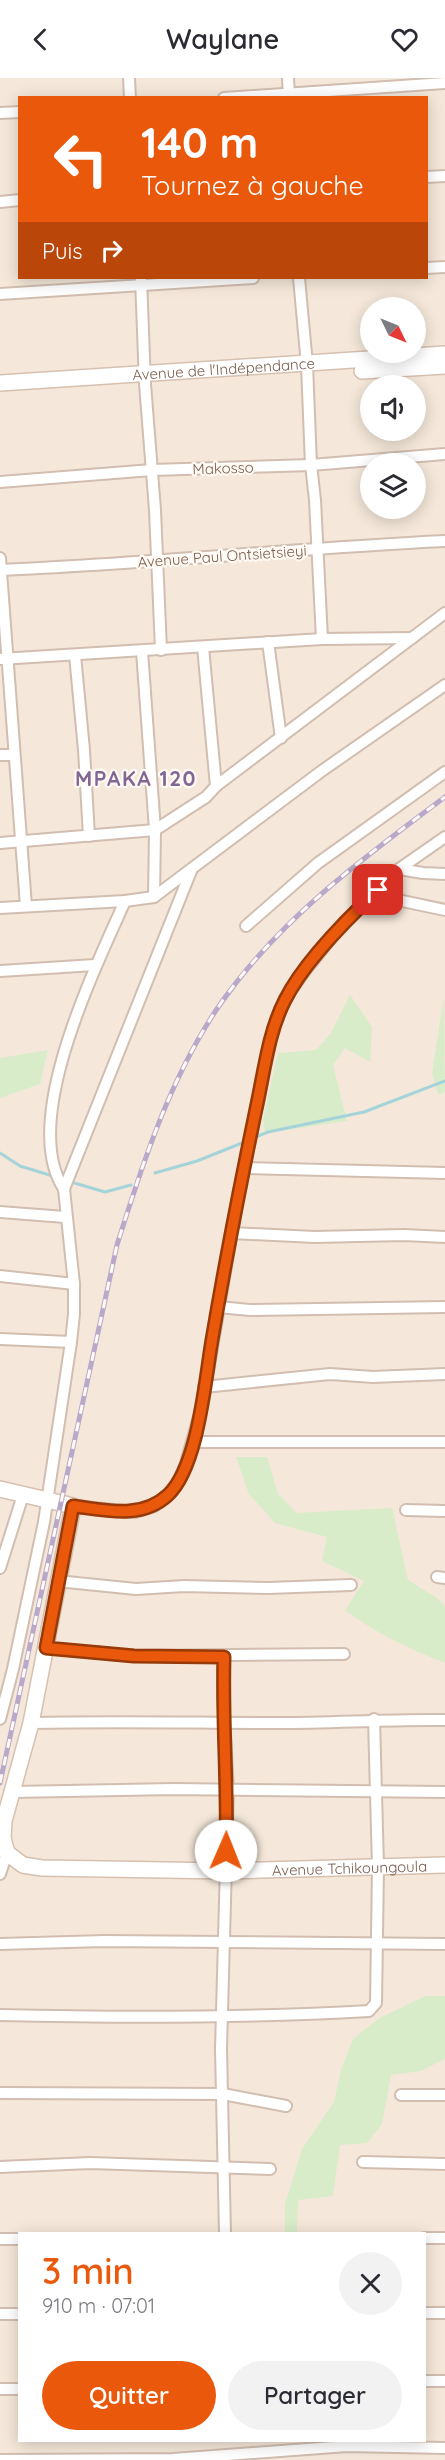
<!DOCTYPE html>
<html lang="fr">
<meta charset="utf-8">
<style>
:root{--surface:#fff;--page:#f2f2f3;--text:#2b2b33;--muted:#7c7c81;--accent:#ea580c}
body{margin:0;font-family:Quicksand,sans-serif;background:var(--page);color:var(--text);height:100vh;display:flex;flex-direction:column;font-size:22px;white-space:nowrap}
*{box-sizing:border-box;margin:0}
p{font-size:20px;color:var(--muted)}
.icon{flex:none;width:33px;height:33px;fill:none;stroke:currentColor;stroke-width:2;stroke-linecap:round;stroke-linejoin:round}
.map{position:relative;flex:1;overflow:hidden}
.sheet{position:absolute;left:18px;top:2154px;width:408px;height:210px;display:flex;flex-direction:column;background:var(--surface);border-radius:0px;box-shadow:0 3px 15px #0003}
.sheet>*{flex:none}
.guide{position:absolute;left:18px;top:18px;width:410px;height:183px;border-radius:0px;box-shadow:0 3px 15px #0003;background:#ea580c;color:#fff;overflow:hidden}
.needle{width:39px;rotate:133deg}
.fabs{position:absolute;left:360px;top:219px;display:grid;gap:12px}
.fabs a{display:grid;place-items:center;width:66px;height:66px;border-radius:50%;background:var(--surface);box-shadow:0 3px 15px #0003;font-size:30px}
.pin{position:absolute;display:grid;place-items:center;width:51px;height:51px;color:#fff;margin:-26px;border-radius:12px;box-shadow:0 3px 9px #0006}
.me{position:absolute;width:66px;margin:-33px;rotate:1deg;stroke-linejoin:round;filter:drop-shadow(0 0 4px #0008)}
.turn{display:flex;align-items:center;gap:21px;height:126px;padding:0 24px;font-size:27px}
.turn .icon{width:78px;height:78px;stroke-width:2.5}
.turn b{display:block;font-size:42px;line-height:51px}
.then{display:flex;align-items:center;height:57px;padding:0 24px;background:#0003;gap:12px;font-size:22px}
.round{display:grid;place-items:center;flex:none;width:63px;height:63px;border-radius:32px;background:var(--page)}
.head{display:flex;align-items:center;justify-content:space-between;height:102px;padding:0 24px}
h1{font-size:36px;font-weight:600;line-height:45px;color:var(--accent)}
.cta{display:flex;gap:12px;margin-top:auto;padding:12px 24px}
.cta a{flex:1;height:69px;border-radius:36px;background:var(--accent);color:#fff;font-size:24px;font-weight:600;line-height:69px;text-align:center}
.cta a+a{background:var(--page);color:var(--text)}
header{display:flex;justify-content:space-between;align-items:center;height:78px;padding:0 24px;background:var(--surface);font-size:27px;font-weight:600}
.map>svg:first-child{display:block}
.residential{fill:#f5e8da;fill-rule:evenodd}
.green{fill:#d8ecc9}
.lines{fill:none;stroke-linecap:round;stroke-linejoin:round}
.stream{stroke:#a5d3da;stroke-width:3}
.street-casing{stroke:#d1beb0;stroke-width:14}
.secondary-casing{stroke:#d6c0b0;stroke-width:18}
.street{stroke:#fff;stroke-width:10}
.secondary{stroke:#fff;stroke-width:15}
.rail-casing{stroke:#b9a8c9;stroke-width:5}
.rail{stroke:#fffaf3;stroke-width:3;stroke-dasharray:9;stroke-linecap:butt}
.route-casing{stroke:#983908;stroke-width:15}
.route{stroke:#ea580c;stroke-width:10}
.labels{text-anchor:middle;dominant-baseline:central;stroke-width:4.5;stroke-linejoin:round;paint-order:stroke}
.street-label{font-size:15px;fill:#7a5c4d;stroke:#fffaf3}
.district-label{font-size:21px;font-weight:bold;letter-spacing:1.5px;fill:#846695;stroke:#fffaf3}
</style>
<header><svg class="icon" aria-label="back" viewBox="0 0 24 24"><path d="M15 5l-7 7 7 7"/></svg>Waylane<svg class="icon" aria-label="heart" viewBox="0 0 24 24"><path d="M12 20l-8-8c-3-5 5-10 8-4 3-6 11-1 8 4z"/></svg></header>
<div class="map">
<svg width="445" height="2382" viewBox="0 0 445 2382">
<rect width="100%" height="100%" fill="#fdf6ec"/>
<path class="residential" d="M0,0H445V2382H0ZM20,20H426V200H20ZM370,230H416V274H370ZM370,308H416V352H370ZM370,386H416V430H370ZM20,2156H424V2362H20Z"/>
<g class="green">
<polygon points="350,917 372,949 370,984 345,970 333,987 347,1043 265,1055 263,1042 278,975 316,972 331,955"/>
<polygon points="444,919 445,1014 438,1017 432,995"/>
<polygon points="48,972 40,1006 0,1020 0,980"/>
<path d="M236,1379H267L278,1416L297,1435L392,1430L408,1502L437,1520L445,1528V1585C410,1571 375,1555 345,1532L364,1503L322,1483L327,1459L275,1445L249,1416Z"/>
<polygon points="425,1918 445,1918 445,1981 421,1993 391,1997 382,2046 367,2065 340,2067 333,2118 298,2122 297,2155 285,2155 285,2126 302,2071 334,2024 341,1992 353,1961 378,1941"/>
</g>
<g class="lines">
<g class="stream">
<polyline points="253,1060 268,1054 364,1034 445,1003"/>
<polyline points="0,1075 20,1088 56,1099"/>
<polyline points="155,1095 197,1083 247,1063"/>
<polyline points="71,1104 105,1114 131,1107"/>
</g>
<g class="street-casing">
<g id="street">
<polyline points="129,0 130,20"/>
<polyline points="288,0 289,20"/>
<polyline points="224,20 445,5"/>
<polyline points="0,35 20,34"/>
<polyline points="426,99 445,98"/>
<polyline points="0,124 20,122"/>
<polyline points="426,190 445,189"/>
<polyline points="141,200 145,306 155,432 161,572"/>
<polyline points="299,200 307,287 311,387 315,422 322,561"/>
<polyline points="0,216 253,200"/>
<polyline points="0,404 152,392 311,387 445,376"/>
<polyline points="0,480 26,828"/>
<path d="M0,492C148,486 296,470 445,463"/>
<polyline points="268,564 281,660"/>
<polyline points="203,569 216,708"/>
<polyline points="142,573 155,752 154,819"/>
<polyline points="75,577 84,672 89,758"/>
<polyline points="0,581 322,561 412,560"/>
<polyline points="0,677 14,677"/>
<polyline points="0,765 155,752 206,719 216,708 445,535"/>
<polyline points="399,791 423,795 445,796"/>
<polyline points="378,812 393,821 445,832"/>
<polyline points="0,830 125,823 154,819 323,692 445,607"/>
<polyline points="246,848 318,785 445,694"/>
<polyline points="0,893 95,887"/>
<polyline points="244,1090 445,1095"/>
<path d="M64,1111C19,1044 95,891 125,823"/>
<polyline points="0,1134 65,1139"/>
<polyline points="232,1155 314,1159 404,1157 445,1159"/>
<polyline points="0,1198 74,1206"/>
<polyline points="218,1229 250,1232 445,1229"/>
<polyline points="0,1261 71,1264"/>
<polyline points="204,1309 330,1296 373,1299 445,1296"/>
<polyline points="193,1364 445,1364"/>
<polyline points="73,1428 135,1434 154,1428 168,1417 179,1403 186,1385 202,1328 238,1119 273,951 285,921 304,894 344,844 399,791 445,759"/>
<polyline points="406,1432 445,1433"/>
<polyline points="0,1490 23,1417"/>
<polyline points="437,1499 445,1500"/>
<polyline points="57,1503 136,1511 184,1508 268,1510 351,1507"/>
<polyline points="46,1570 134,1578 344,1576"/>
<polyline points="223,1579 223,1615 228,1713 221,1971 225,2156"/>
<polyline points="0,1641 13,1591 44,1444 71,1264 74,1236 74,1206 64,1111 191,793"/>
<path d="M31,1645C114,1643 197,1645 280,1645C335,1645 390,1641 445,1642"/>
<polyline points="12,1714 174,1711 445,1714"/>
<polyline points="0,1796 7,1775"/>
<polyline points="0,1866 104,1863 445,1866"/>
<path d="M0,1937C123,1940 246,1940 369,1933L376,1925L378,1789L374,1641"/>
<polyline points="0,2015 223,2016 286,2028"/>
<polyline points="401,2017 445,2017"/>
<polyline points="363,2084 445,2086"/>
<polyline points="0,2089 90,2085 270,2091"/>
<polyline points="424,2160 445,2160"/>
<polyline points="0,2161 20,2161"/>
<polyline points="424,2235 445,2235"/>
<polyline points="0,2236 20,2236"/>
<polyline points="424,2303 445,2303"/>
<polyline points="0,2311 20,2311"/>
<polyline points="0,2382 173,2381 347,2368 445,2370"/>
</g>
</g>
<g class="secondary-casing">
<g id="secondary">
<polyline points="362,293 445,288"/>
<path id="s1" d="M0,305L445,276"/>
<path id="s2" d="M0,1411L73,1428L31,1645L4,1743L3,1760L7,1775L23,1787L42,1790L226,1793L445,1787"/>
</g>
</g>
<use href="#street" class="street"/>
<use href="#secondary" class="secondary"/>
<g class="rail-casing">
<path id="rail" d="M0,1705L117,1167C143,1084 171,997 221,925C280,841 363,780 445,719"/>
</g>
<use href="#rail" class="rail"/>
</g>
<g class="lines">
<g class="route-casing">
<path id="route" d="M226,1773C228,1708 222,1644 224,1579L134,1578L46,1570L73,1428C105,1432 141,1442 168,1417C198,1389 205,1303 212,1262C225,1185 240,1108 256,1031C264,995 268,955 285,922C304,884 347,841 378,812"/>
</g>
<use href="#route" class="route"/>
</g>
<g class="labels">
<g class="street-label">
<text stroke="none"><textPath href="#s1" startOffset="224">Avenue de l'Indépendance</textPath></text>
<text transform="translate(223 390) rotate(-2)">Makosso</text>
<text transform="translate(222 478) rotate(-4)">Avenue Paul Ontsietsieyi</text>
<text stroke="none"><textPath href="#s2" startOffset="777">Avenue Tchikoungoula</textPath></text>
</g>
<g class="district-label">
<text x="136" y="700">MPAKA 120</text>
</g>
</g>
</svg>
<div class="fabs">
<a><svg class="needle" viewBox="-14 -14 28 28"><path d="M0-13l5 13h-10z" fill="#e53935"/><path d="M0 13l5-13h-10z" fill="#7c7c81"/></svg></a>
<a><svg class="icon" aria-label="sound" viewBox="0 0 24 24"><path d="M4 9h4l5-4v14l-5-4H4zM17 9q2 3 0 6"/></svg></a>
<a><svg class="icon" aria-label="layers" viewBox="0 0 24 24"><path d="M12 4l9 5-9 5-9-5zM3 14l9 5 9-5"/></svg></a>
</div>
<div class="pin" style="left:378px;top:812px;background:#d93025"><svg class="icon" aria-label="arrive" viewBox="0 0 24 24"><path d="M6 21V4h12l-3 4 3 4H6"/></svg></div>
<svg class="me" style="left:226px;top:1773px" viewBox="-20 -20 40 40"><circle r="19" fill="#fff"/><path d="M0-13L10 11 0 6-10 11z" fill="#ea580c"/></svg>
<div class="guide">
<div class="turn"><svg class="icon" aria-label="left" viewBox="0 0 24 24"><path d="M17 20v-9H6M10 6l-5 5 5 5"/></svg><div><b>140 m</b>Tournez à gauche</div></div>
<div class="then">Puis<svg class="icon" aria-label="right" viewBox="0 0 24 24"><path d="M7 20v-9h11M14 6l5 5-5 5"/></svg></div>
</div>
<section class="sheet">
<div class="head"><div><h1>3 min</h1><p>910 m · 07:01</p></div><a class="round"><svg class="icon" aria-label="close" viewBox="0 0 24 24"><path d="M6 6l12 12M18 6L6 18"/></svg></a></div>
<div class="cta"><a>Quitter</a><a>Partager</a></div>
</section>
</div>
